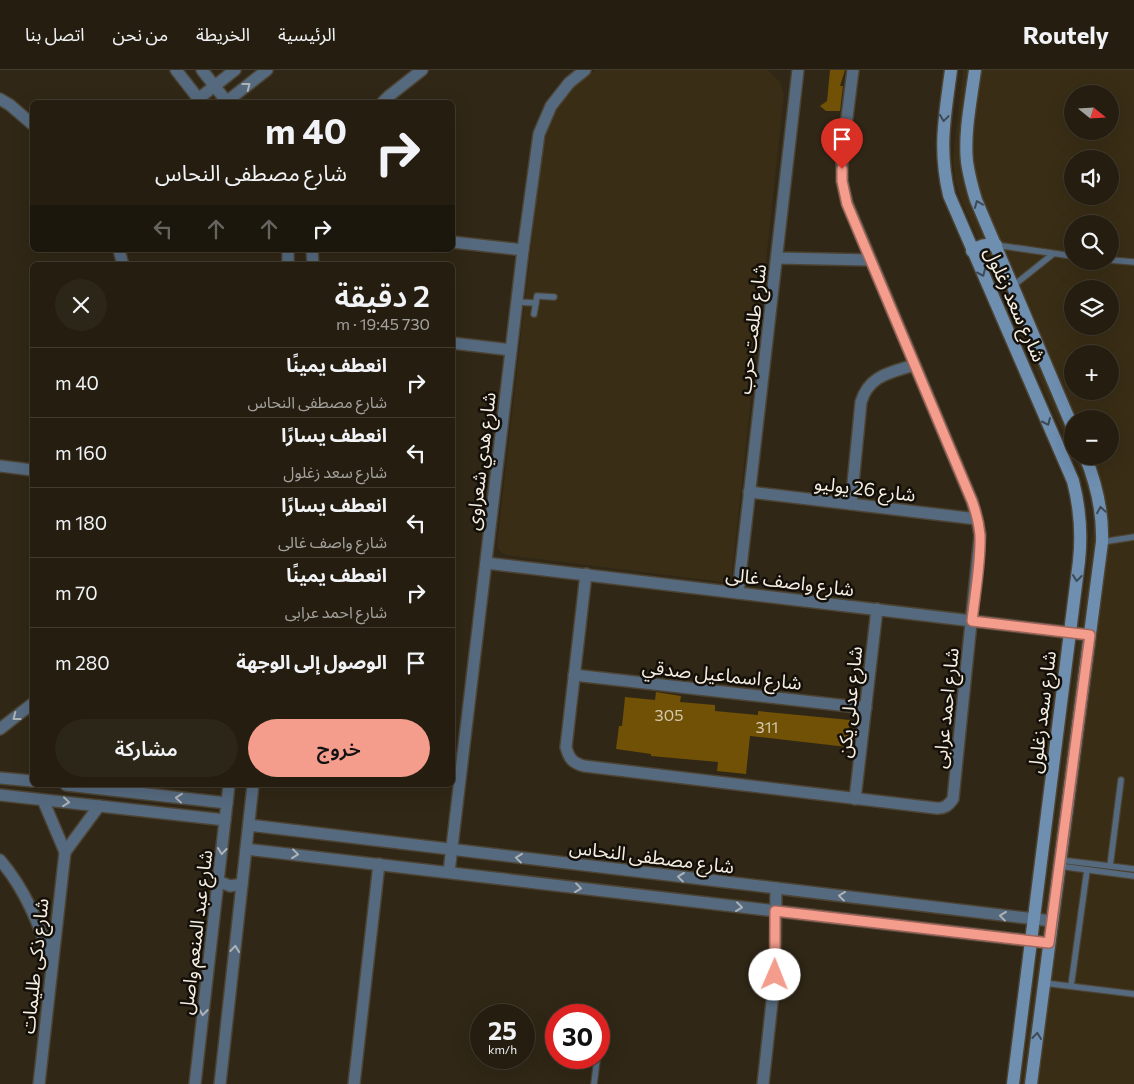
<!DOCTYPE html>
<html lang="ar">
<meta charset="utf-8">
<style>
:root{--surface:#241d10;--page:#2c2619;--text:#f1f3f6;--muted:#a3a29f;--line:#413b30;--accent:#f49d8c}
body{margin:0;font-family:Commissioner,"Noto Sans Arabic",sans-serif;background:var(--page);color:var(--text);direction:rtl;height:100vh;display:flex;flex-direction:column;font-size:19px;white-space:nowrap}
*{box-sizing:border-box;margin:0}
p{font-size:16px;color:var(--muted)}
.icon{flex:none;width:28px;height:28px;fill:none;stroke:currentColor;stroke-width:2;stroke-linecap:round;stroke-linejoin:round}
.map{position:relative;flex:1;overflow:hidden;direction:ltr}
.details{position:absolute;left:30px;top:192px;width:425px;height:525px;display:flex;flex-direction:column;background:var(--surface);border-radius:8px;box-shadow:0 5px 20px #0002,0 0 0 1px var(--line);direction:rtl}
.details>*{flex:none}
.hud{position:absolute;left:30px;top:30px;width:425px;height:152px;border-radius:8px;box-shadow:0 5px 20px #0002,0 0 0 1px var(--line);direction:rtl;background:#241d10;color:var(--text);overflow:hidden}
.needle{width:32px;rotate:108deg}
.controls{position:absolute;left:1064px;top:15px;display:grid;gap:10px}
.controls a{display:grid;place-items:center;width:55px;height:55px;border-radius:50%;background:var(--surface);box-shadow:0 5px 20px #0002,0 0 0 1px var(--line);font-size:25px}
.speed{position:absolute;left:470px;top:934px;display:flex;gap:10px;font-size:25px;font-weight:700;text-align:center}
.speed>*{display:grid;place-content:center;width:65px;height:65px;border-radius:50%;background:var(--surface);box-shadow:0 5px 20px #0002,0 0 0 1px var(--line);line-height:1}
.speed small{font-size:12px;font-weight:400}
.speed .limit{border:8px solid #d22;background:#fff;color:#111}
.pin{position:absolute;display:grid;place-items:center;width:42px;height:42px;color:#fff;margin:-51px -21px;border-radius:50% 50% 50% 0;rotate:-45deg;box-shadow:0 0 5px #0007}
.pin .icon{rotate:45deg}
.me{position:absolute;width:55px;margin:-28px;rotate:1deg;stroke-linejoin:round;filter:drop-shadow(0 0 4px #0008)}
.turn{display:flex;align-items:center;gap:18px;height:105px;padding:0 25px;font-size:22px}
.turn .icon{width:65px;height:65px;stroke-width:2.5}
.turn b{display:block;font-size:35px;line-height:42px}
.lanes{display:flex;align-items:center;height:48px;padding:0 25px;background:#0003;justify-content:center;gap:25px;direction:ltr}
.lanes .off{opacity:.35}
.round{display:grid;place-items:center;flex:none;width:52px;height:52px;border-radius:26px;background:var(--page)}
.summary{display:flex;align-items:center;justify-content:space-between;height:85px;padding:0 25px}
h1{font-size:30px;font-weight:600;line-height:38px}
.cta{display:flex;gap:10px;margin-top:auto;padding:10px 25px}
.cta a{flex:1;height:58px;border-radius:30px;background:var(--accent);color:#111;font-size:20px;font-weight:600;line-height:58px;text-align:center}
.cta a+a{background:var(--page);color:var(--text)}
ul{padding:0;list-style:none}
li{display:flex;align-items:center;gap:15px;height:70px;padding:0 25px;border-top:1px solid var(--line)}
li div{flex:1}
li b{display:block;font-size:19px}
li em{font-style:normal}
header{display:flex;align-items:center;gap:30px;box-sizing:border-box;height:70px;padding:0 25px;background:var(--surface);border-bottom:1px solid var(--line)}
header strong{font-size:24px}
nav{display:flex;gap:28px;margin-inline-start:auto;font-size:18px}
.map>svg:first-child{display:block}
.built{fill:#392d15;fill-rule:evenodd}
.building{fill:#705105}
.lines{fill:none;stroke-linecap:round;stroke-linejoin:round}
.lane-casing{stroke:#4c4333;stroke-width:8}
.street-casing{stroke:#4c4333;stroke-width:14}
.secondary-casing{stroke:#4c4333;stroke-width:15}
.lane{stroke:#566a7f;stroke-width:5.5}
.street{stroke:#566a7f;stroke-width:11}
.secondary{stroke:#6f8fb1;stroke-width:12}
.oneway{stroke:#adb3b7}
.oneway2{stroke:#3d4955}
.route-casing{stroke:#9f665b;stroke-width:12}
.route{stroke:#f49d8c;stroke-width:9}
.labels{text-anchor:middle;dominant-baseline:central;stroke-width:5;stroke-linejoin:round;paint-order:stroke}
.number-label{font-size:16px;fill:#d4c8ac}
.street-label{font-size:19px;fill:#f5efe4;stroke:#141009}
</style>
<header>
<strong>Routely</strong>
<nav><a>الرئيسية</a><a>الخريطة</a><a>من نحن</a><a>اتصل بنا</a></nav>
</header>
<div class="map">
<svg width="1134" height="1014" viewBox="0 0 1134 1014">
<rect width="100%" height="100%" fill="#302716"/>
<g class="built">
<polygon points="595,0 768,0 780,12 784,25 731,513 507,485 502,483 498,479 497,474 541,91 547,63 551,48 560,31 579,11"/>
<path d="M963,0H1134V1014H1021L1093,457V443L1088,422L1074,386H1110V349H1072V383L962,132L955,111L953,88ZM1072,24H1110V61H1072ZM1072,89H1110V126H1072ZM1072,154H1110V191H1072ZM1072,219H1110V256H1072ZM1072,284H1110V321H1072Z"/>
</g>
<g class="building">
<polygon points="830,0 845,0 840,16 843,16 840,41 826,41 820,36 827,31"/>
<polygon points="656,622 681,626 680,632 715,635 715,641 758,645 758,641 850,650 847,677 750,666 746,704 717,701 718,692 651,686 651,684 616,679 619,656 622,656 625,627 655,630"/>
</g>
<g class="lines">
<g class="lane-casing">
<g id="lane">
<polyline points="996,175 1072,186"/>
<polyline points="1110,190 1134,192"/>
<polyline points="1013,216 1053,184"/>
<polyline points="517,232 536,233"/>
<polyline points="534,244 537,226 554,227"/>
<polyline points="1102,472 1134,467"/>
<polyline points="1060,790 1134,799"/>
<polyline points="1059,796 1134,806"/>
<polyline points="1110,796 1121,710"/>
<polyline points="1044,913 1134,924"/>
<polyline points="1071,916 1087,800"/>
<polyline points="594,1014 597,990 595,988"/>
</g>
</g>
<g class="street-casing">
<g id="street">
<polyline points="176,0 201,32"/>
<polyline points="202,0 227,32"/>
<polyline points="0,29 10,35 32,54"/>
<polyline points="198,29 235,0"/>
<polyline points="226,32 267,0"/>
<polyline points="383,32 389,26 422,0"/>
<polyline points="452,172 523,180"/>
<polyline points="119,180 123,195"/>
<polyline points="288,180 288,195"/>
<polyline points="312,180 313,195"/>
<polyline points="777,188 870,190"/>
<polyline points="452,273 511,280"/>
<polyline points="0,396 32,400"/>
<polyline points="749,422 977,449"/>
<path d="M851,434L861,332C869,305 890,303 914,295"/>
<polyline points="486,493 1090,565"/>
<path d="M586,504L566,677C569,689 573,693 584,696L935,738C944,739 948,736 953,729L980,465L977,449L972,431L847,133L842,111V87L853,0"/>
<polyline points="738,523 798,0"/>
<polyline points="574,605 866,638"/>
<polyline points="0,659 32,634"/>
<polyline points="0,708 32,711"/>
<polyline points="66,715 227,733"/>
<polyline points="0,725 225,750"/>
<polyline points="855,729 877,539"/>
<polyline points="249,755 1052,851"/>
<polyline points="246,779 1049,873"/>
<polyline points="65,782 99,736"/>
<path d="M0,790C25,819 39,854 51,890"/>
<polyline points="449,802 523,180 539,64 551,36 569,13 585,0"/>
<polyline points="218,811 230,816 242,814"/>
<polyline points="39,1014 65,782 43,730"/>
<polyline points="195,1014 229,715"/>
<polyline points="220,1014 253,715"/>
<polyline points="354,1014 379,794"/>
<polyline points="763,1014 775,905 776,818"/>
</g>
</g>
<g class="secondary-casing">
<g id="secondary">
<path d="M951,0C945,46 938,78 949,125L1073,411C1080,438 1082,463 1079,491L1013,1014"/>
<path d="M975,0C971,30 964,63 967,92C969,105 972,117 976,130L1072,356"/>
<path d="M972,181C980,175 986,174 996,175"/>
<path d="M1031,1014L1102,472C1103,441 1097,415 1085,386"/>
</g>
</g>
<use href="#lane" class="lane"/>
<use href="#street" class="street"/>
<use href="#secondary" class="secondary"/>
</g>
<defs><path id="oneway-chevron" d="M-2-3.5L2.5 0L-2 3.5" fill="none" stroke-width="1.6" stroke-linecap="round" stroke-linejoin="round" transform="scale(1.25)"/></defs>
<g class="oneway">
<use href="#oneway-chevron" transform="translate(247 16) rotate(-38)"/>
<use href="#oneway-chevron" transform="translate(16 647) rotate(143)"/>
<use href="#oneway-chevron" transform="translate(179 728) rotate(-174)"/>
<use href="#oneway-chevron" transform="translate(66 732) rotate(6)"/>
<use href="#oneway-chevron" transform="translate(222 781) rotate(97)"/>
<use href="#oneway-chevron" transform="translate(295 784) rotate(7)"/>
<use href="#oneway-chevron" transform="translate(519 788) rotate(-173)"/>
<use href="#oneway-chevron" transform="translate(681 807) rotate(-173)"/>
<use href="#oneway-chevron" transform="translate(578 818) rotate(7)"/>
<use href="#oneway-chevron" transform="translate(842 826) rotate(-173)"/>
<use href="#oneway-chevron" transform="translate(739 837) rotate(7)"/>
<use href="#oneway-chevron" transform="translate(1003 846) rotate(-173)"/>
<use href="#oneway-chevron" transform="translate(235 879) rotate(-84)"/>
<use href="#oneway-chevron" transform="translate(203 942) rotate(97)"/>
</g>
<g class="oneway2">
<use href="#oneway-chevron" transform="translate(944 48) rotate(98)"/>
<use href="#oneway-chevron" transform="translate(978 134) rotate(-112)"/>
<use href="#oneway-chevron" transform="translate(982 203) rotate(66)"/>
<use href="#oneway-chevron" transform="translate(1047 352) rotate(66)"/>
<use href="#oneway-chevron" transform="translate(1101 440) rotate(-99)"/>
<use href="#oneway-chevron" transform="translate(1077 508) rotate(97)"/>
<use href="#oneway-chevron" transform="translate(1037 966) rotate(-83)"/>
</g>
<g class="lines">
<g class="route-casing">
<path id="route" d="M775,905V841L1049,873L1090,565L972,551C975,523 981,493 980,465C979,454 976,442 972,431L847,134L842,111V99"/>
</g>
<use href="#route" class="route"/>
</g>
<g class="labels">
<g class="number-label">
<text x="669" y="644">305</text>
<text x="767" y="656">311</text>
</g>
<g class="street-label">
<text transform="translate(1016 234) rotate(66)">شارع سعد زغلول</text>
<text transform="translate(751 259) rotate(-83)">شارع طلعت حرب</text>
<text transform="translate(480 391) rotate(-83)">شارع هدي شعراوى</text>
<text transform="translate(865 418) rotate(7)">شارع 26 يوليو</text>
<text transform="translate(790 511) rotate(7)">شارع واصف غالى</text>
<text transform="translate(722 604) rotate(6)">شارع اسماعيل صدقي</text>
<text transform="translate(849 632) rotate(-84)">شارع عدلى يكن</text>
<text transform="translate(945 638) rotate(-84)">شارع احمد عرابى</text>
<text transform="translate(1041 642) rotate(-83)">شارع سعد زغلول</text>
<text transform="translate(652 786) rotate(7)">شارع مصطفى النحاس</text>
<text transform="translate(195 862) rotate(-83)">شارع عبد المنعم واصل</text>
<text transform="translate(34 896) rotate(-84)">شارع ذكى طليمات</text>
</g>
</g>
</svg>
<div class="controls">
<a><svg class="needle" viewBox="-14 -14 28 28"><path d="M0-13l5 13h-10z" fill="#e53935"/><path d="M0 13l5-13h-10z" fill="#a3a29f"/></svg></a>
<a><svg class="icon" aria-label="sound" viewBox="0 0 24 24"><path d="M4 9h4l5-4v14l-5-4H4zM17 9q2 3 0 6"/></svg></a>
<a><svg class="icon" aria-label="search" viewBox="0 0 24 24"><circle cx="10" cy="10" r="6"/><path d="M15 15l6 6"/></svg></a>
<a><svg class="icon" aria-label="layers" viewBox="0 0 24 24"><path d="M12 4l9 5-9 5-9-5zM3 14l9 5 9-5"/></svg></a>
<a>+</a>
<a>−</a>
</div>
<div class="speed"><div>25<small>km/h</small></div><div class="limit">30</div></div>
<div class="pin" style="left:842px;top:99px;background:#d93025"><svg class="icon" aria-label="arrive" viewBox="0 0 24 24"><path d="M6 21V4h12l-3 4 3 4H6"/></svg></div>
<svg class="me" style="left:775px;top:905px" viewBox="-20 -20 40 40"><circle r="19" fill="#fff"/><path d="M0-13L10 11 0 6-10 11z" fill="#f49d8c"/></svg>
<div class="hud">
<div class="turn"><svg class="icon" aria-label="right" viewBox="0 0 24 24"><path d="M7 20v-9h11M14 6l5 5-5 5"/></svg><div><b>40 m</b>شارع مصطفى النحاس</div></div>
<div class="lanes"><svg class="icon off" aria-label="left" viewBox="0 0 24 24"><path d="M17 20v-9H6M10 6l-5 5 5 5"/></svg><svg class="icon off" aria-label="ahead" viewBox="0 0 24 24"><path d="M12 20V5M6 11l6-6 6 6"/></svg><svg class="icon off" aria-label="ahead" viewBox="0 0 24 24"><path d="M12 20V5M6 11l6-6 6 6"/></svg><svg class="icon" aria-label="right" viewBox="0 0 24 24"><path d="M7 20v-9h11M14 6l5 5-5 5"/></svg></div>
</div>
<section class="details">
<div class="summary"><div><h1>2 دقيقة</h1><p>730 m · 19:45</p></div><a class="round"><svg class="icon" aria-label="close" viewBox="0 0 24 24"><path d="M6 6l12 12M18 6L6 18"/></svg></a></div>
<ul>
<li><svg class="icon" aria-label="right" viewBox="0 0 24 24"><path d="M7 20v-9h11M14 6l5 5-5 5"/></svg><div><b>انعطف يمينًا</b><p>شارع مصطفى النحاس</p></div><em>40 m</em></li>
<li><svg class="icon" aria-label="left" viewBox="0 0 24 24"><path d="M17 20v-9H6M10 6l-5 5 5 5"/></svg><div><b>انعطف يسارًا</b><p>شارع سعد زغلول</p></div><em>160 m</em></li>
<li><svg class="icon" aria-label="left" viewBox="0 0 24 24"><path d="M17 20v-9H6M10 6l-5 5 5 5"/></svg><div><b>انعطف يسارًا</b><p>شارع واصف غالى</p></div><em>180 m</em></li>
<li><svg class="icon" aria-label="right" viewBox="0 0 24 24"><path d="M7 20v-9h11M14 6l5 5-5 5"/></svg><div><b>انعطف يمينًا</b><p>شارع احمد عرابى</p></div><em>70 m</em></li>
<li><svg class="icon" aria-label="arrive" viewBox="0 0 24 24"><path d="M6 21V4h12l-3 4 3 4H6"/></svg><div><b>الوصول إلى الوجهة</b></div><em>280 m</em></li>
</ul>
<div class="cta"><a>خروج</a><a>مشاركة</a></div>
</section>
</div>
